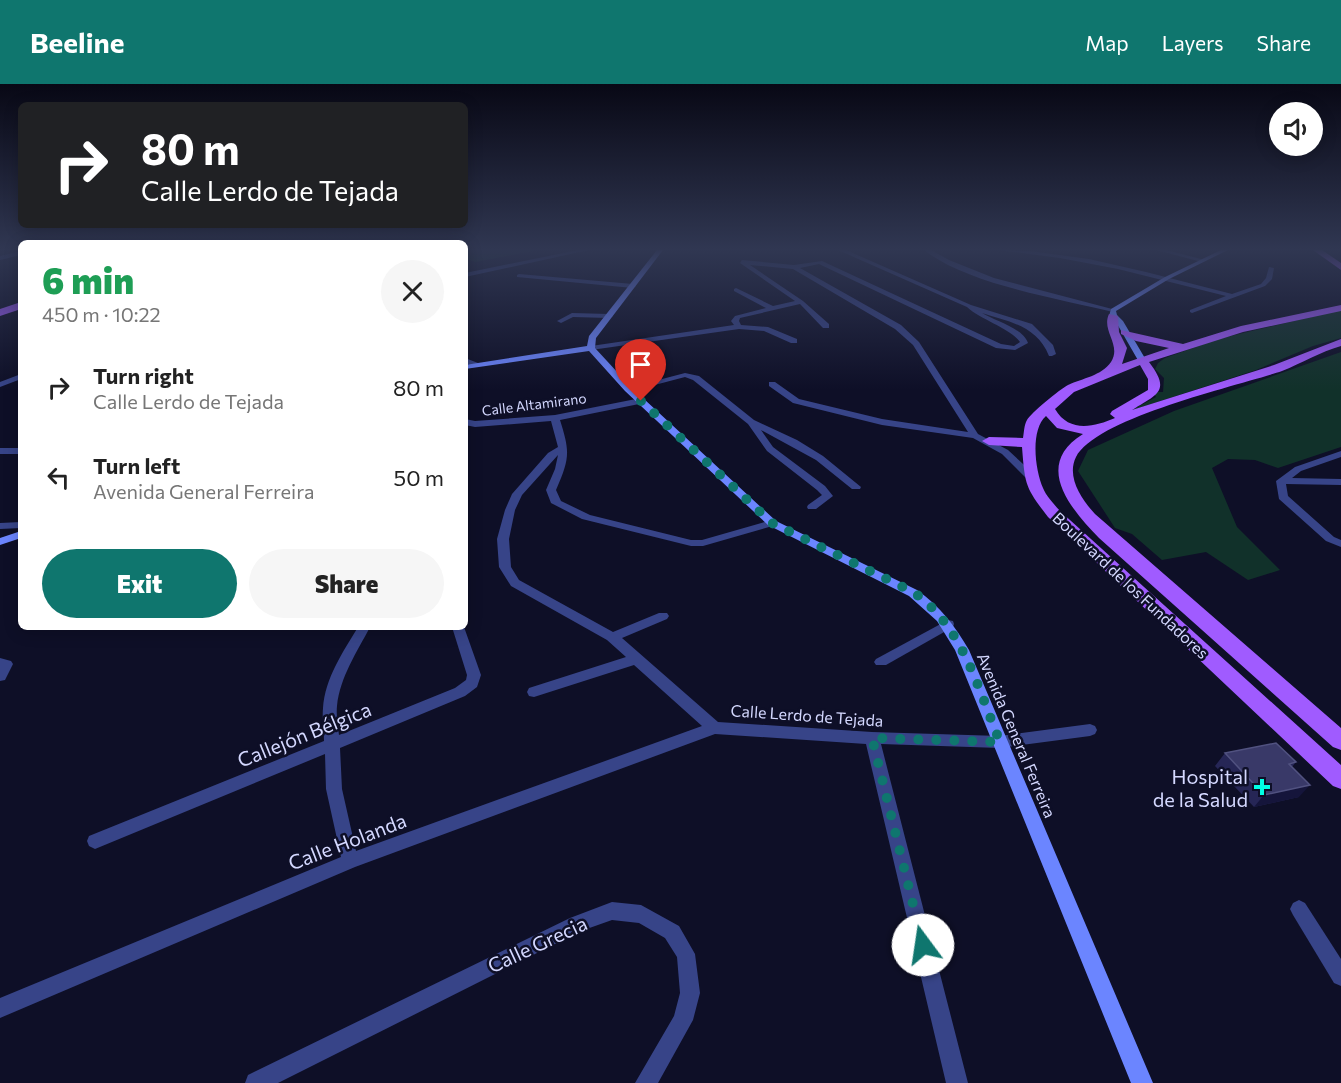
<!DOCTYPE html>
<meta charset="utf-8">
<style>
:root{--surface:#fff;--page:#f6f6f6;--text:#222;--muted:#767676;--accent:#0f766e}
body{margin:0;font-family:Commissioner,sans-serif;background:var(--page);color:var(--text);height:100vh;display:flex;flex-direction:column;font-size:22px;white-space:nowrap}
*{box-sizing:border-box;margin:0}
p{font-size:20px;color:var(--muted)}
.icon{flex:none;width:33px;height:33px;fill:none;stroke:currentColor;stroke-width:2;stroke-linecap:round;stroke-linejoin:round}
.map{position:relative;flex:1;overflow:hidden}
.drawer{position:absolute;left:18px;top:156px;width:450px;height:390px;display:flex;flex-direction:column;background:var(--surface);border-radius:9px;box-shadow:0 3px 15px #0003}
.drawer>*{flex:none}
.guide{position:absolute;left:18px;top:18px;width:450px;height:126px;border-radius:9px;box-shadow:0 3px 15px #0003;background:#202124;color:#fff;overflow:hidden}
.controls{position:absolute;left:1269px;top:18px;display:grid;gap:12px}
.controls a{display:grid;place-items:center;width:54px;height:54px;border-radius:50%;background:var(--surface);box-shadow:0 3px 15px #0003;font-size:30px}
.pin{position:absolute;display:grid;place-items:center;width:51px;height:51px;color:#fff;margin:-62px -26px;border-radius:50% 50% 50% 0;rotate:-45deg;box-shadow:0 0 6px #0007}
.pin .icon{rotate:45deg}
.me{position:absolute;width:66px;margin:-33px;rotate:346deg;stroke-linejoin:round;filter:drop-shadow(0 0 4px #0008)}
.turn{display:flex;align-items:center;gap:21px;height:126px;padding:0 24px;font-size:27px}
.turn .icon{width:78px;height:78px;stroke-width:2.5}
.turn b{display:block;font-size:42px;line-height:51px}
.round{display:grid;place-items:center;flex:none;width:63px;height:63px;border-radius:32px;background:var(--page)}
.summary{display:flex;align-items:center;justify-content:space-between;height:102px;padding:0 24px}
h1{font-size:36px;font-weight:800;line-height:45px;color:#1e9e55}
.primary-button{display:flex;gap:12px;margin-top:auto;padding:12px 24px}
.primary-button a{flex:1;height:69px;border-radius:36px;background:var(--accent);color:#fff;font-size:24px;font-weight:800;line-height:69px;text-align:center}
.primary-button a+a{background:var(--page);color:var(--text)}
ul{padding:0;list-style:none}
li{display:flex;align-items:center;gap:18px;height:90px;padding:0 24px}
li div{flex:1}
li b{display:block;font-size:22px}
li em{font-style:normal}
header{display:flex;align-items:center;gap:36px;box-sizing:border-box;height:84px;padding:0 30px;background:var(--accent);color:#fff}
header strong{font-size:28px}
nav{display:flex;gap:33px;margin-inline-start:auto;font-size:21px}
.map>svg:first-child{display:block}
.green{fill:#11312a}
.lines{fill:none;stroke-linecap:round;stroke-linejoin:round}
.street{fill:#374488;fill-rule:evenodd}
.secondary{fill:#6b85ff;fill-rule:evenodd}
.primary{fill:#a05bff;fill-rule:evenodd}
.wall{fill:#262656}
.shaded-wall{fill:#15153b}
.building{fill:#393968;stroke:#515280;stroke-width:1.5}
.route{stroke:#0f766e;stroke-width:10;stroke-dasharray:0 18}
.poi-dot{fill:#00ffe5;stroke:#0e0f27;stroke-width:2}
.labels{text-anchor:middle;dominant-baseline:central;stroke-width:5;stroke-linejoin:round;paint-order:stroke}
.far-street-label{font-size:14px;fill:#d4d8ff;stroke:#0e0f27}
.street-label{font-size:16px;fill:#d4d8ff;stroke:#0e0f27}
.near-street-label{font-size:20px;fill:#d4d8ff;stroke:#0e0f27}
.near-poi-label{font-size:20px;fill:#d4d8ff;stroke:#0e0f27;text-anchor:end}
</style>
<header>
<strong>Beeline</strong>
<nav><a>Map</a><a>Layers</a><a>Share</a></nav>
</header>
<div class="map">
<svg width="1341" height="999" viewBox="0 0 1341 999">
<rect width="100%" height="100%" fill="#0e0f27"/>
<g class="green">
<polygon points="465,166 539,166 475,178 465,174"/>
<polygon points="1341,226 1341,254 1313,262 1256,286 1130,327 1156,313 1153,308 1163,308 1164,294 1155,285 1158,279 1165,274 1218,255"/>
<polygon points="1341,268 1341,363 1278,384 1255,376 1228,375 1212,384 1237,443 1280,486 1248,496 1206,468 1162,476 1132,450 1115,444 1078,387 1088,366 1174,327"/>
</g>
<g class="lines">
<g class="street">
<polygon points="578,166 589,166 465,193 465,189"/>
<path d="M838,166H846L971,221L1032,240L1053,261L1056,270L1052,272H1049C1037,242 1010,238 982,229C995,237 1023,244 1028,259L1015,266L996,264L819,180L800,184L901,241L919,258L978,350L1008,366L1036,392V396H1028L1002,370L973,354L882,341L793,319L769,302V298H775L799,315L882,335L968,348L913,261L895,245L793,185L750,181L803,217L829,240V244H823L800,220L740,234L739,237L741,241L768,243L797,255V259H791L764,247L739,245L591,266L587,264L591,262L734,241L731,237L735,232L766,224L734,207V205L736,204L773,222L795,217L740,179L742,176L794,181L822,177L1001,260L1014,262L1020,258C1010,244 981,236 967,223Z"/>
<path d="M924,166H931L949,176L994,194L1116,226L1113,228C1059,215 967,200 924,166Z"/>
<polygon points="998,166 1030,167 1089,175 1146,188 1232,210 1261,200 1266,194 1269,183 1274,184 1272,195 1265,202 1192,229 1190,228 1190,226 1226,212 1118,185 1060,174"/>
<polygon points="1156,166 1166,166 1205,176 1202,178"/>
<polygon points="21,167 21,171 0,176 0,172"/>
<polygon points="519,190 633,200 636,202 633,204 517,193 517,191"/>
<polygon points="572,229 609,230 613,232 609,234 573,233 561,239 557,237"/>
<polygon points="465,274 478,279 479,281 475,283 465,279"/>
<polygon points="685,289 699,292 754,336 797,356 823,372 861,403 860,405 852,405 816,376 761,346 773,363 825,402 833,412 816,425 808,425 807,423 808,421 822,411 817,406 767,367 748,340 693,296 685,293 628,308 624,305"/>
<polygon points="21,290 21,295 0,303 0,298"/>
<path d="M641,314L644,315V319L560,336C570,368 570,374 556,406L561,417L590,431L691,456H702L772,436L777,439L776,441L703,462H691L582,435L551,419L546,406L555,385L558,371L522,411L515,426L509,455L511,483L519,496L613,548L659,529H667L669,532L667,535L622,554L718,638L872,648L1000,652L1090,640L1095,642L1097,646L1095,650L1090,652L1000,664L881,660L968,999H946L866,660L715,650L355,783L0,934V914L341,773L326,705L325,670L95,765L89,762L87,757L89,752L324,657C324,646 322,635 323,624C325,594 343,568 358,543H370C357,568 340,593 337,622C336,632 338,642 339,651L455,604L466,596L467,591L452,543H464L481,591L477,603L465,612L340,664L342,705L356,767L702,642L634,581L534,613L529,612L527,608L529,604L626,573L607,556L511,502L499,483L497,455L505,426L512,410L548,369L558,363L551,337L475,343L465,341V335L475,337L555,331Z"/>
<rect x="0" y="364" width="21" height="6"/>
<polygon points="1341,367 1341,373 1301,387 1292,394 1341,395 1341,401 1286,400 1288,412 1334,453 1341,456 1341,463 1326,457 1279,415 1276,397 1295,383"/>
<polygon points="21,438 21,444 0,445 0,439"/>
<polygon points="948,536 953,537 954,540 953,543 886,581 876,581 874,578 876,575"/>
<polygon points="0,574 11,577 13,580 5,596 0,597"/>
<polygon points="1299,816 1305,819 1341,875 1341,902 1334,899 1293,831 1290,825 1293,819"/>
<polygon points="612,818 641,821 679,842 695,870 700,909 693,936 658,999 635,999 674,932 680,909 677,873 665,854 639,839 612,836 581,847 278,999 245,999 248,991 570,834"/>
</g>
<g class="secondary">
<path d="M657,166H663L596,254L595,264L631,303L776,437L917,506C940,522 955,542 969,566L1153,999H1131L955,566L937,537L909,512L768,441L625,307L589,267L465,285V281L587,262L589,252Z"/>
<polygon points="1221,166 1228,166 1169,195 1116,227 1117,231 1123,237 1146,276 1139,278 1116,238 1109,232 1111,225 1165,193"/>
<polygon points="21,447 21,454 0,461 0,454"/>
</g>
<g class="primary">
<polygon points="1313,166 1322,166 1341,179 1341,186"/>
<polygon points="21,218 21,225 0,232 0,225"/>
<path d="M1341,221V227L1243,248L1149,278C1171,307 1158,310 1132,326L1274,281L1341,255V262C1320,268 1302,279 1282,287C1238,302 1097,333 1076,373C1066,393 1082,416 1095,430L1341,644V666L1333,663L1099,454C1070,424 1033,381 1083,350L1057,344L1046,332C1030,346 1035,386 1043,404C1046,412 1054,420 1060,427L1341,681V705L1333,702L1048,433C1025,403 1025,401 1022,363L989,361L982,357L989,353L1023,354C1024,349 1024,341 1027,336C1030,330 1060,305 1068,301C1083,294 1101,292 1111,278C1122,261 1101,247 1109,230L1118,232L1119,248L1127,264L1122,280L1169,264L1136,257L1121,250V246L1183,260L1241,242ZM1140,281L1148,295V306L1112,327L1110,330L1115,334C1094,343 1069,349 1055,325L1074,308Z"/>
</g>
</g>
<polygon class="wall" points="1225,669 1296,678 1292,683 1299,713 1254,723 1215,682"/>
<polygon class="shaded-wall" points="1310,701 1299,713 1254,723 1264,711"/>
<polygon class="building" points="1276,659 1296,678 1289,680 1310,701 1264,711 1225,669"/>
<linearGradient id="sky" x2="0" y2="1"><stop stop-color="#080815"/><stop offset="0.54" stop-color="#303752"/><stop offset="1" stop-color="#303752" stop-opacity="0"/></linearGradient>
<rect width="1341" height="306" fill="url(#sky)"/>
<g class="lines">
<path class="route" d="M641,317L772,439L913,508C963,542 978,605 1000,658L872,654L923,861"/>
</g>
<path class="poi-dot" d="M1259 694h6v6h6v6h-6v6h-6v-6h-6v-6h6z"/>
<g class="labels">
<g class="far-street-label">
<text transform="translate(534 320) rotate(-7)">Calle Altamirano</text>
</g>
<g class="street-label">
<text transform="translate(1131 501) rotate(43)">Boulevard de los Fundadores</text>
<text transform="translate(807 631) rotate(4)">Calle Lerdo de Tejada</text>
<text transform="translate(1017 651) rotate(67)">Avenida General Ferreira</text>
</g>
<g class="near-street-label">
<text transform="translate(304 650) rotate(-22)">Callejón Bélgica</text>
<text transform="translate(347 757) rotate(-21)">Calle Holanda</text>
<text transform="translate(537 860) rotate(-25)">Calle Grecia</text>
</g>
<g class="near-poi-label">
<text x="1248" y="692">Hospital<tspan x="1248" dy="23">de la Salud</tspan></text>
</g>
</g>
</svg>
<div class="controls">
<a><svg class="icon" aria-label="sound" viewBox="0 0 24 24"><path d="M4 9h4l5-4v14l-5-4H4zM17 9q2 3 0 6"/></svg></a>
</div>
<div class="pin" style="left:641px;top:317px;background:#d93025"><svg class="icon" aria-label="arrive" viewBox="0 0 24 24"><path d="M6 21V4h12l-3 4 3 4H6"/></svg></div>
<svg class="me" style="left:923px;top:861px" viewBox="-20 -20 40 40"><circle r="19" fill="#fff"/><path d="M0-13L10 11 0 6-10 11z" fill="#0f766e"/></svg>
<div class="guide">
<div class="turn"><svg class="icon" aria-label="right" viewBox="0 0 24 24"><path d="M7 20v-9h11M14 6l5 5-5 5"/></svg><div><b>80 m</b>Calle Lerdo de Tejada</div></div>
</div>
<section class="drawer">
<div class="summary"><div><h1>6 min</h1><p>450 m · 10:22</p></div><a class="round"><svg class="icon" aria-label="close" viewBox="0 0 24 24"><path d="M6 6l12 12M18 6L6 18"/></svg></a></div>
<ul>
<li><svg class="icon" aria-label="right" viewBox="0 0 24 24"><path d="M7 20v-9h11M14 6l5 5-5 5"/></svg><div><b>Turn right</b><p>Calle Lerdo de Tejada</p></div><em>80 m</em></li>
<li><svg class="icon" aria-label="left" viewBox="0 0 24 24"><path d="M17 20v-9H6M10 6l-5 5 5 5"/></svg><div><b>Turn left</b><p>Avenida General Ferreira</p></div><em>50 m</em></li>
</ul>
<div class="primary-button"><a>Exit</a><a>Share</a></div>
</section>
</div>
